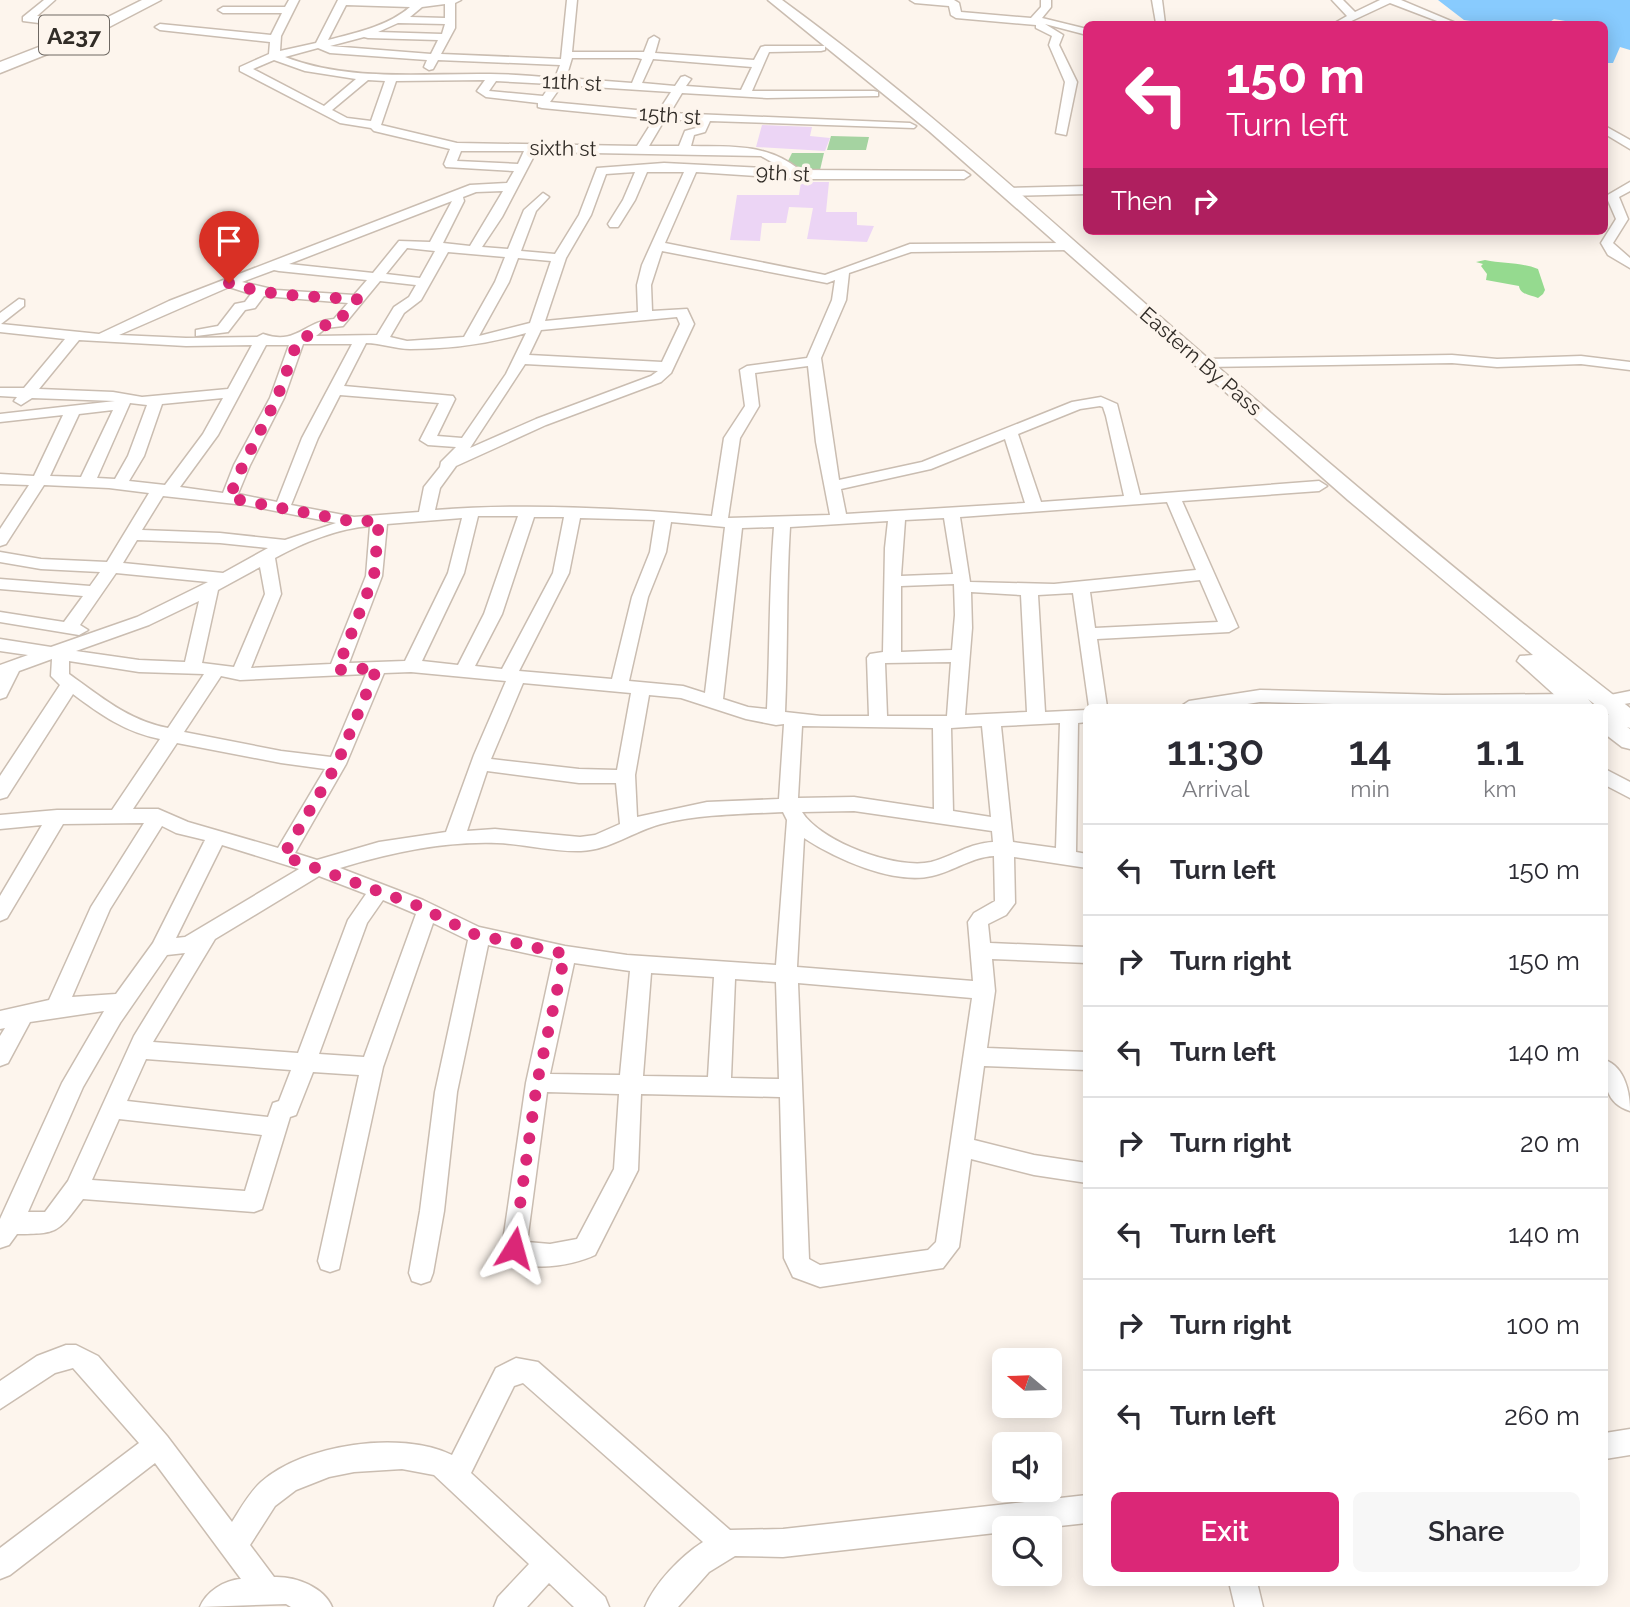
<!DOCTYPE html>
<style>
:root{--surface:#fff;--page:#f7f7f7;--text:#2b2b33;--muted:#7c7c81;--line:#e1e1e2;--accent:#db2777}
body{margin:0;font-family:Raleway,sans-serif;background:var(--page);color:var(--text);height:100vh;display:flex;flex-direction:column;font-size:26px;white-space:nowrap}
*{box-sizing:border-box;margin:0}
p{font-size:23px;color:var(--muted)}
.icon{flex:none;width:38px;height:38px;fill:none;stroke:currentColor;stroke-width:2;stroke-linecap:round;stroke-linejoin:round}
.map{position:relative;flex:1;overflow:hidden}
.panel{position:absolute;left:1083px;top:704px;width:525px;height:882px;display:flex;flex-direction:column;background:var(--surface);border-radius:10px;box-shadow:0 4px 18px #0003}
.panel>*{flex:none}
.hud{position:absolute;left:1083px;top:21px;width:525px;height:214px;border-radius:10px;box-shadow:0 4px 18px #0003;background:#db2777;color:#fff;overflow:hidden}
.needle{width:46px;rotate:289deg}
.buttons{position:absolute;left:992px;top:1348px;display:grid;gap:14px}
.buttons a{display:grid;place-items:center;width:70px;height:70px;border-radius:10px;background:var(--surface);box-shadow:0 4px 18px #0003;font-size:35px}
.pin{position:absolute;display:grid;place-items:center;width:60px;height:60px;color:#fff;margin:-72px -30px;border-radius:50% 50% 50% 0;rotate:-45deg;box-shadow:0 0 7px #0007}
.pin .icon{rotate:45deg}
.me{position:absolute;width:77px;margin:-38px;rotate:8deg;stroke-linejoin:round;filter:drop-shadow(0 0 5px #0008)}
.turn{display:flex;align-items:center;gap:24px;height:147px;padding:0 28px;font-size:32px}
.turn .icon{width:91px;height:91px;stroke-width:2.5}
.turn b{display:block;font-size:49px;line-height:60px}
.then{display:flex;align-items:center;height:66px;padding:0 28px;background:#0003;gap:14px;font-size:26px}
.eta{display:flex;justify-content:space-evenly;align-items:center;height:119px;text-align:center}
.eta b{font-size:42px;font-weight:600;line-height:49px}
.cta{display:flex;gap:14px;margin-top:auto;padding:14px 28px}
.cta a{flex:1;height:80px;border-radius:10px;background:var(--accent);color:#fff;font-size:28px;font-weight:600;line-height:80px;text-align:center}
.cta a+a{background:var(--page);color:var(--text)}
ul{padding:0;list-style:none}
li{display:flex;align-items:center;gap:21px;height:91px;padding:0 28px;border-top:2px solid var(--line)}
li div{flex:1}
li b{display:block;font-size:26px}
li em{font-style:normal}
.map>svg:first-child{display:block}
.green{fill:#a5d3a1}
.forest{fill:#95da8f}
.water{fill:#88cbfe}
.building{fill:#ecd5f5}
.lines{fill:none;stroke-linecap:round;stroke-linejoin:round}
.minor-casing{stroke:#cabdb1;stroke-width:3}
.major-casing{stroke:#cabdb1;stroke-width:3}
.highway-casing{stroke:#cabdb1;stroke-width:3}
.minor{fill:#fff;fill-rule:evenodd}
.major{fill:#fff;fill-rule:evenodd}
.highway{fill:#fff;fill-rule:evenodd}
.route{stroke:#db2777;stroke-width:12;stroke-dasharray:0 21.6}
.labels{text-anchor:middle;dominant-baseline:central;stroke-width:7;stroke-linejoin:round;paint-order:stroke}
.far-street-label{font-size:21px;fill:#312c27;stroke:#fdf5ed}
.shield{fill:#fdf5ed;stroke:#6e6862;stroke-width:2}
.shield-label{font-size:23px;font-weight:bold;fill:#312c27}
</style>
<div class="map">
<svg width="1630" height="1607" viewBox="0 0 1630 1607">
<rect width="100%" height="100%" fill="#fdf5ed"/>
<g class="green">
<polygon points="831,136 869,137 866,150 827,150"/>
<polygon points="792,153 824,153 820,170 784,169"/>
</g>
<path class="forest" d="M1485,260C1503,264 1521,262 1538,269L1545,290L1543,294L1538,298C1532,295 1520,295 1519,286L1486,280L1487,274L1481,266L1483,264L1476,262Z"/>
<polygon class="water" points="1438,0 1630,0 1630,50 1620,47 1613,63 1605,63 1605,24 1582,24 1554,19 1547,24 1479,24 1478,22 1464,20"/>
<g class="building">
<polygon points="762,125 812,127 810,136 830,138 825,151 756,147"/>
<polygon points="801,182 829,182 826,212 857,212 857,225 874,226 867,242 807,239 813,208 789,207 786,223 762,223 760,241 730,240 737,195 799,195"/>
</g>
<g class="lines">
<g class="minor-casing">
<g id="minor">
<polygon points="44,0 55,0 37,16 53,17 71,23 71,27 23,21 23,17"/>
<path d="M289,0H299L281,36L280,51L316,43L338,0H461L455,3V28L441,54L561,59L567,0H577L572,52H644L649,39L654,36L659,39L655,53L754,60L761,47L765,46H825V50L821,51L769,52L752,91H874L878,92V96L767,98L682,93L670,113L910,123L916,126L914,128L710,121L705,132L694,135L691,146C733,147 766,143 800,170L964,171L970,175L964,179H799L696,172L665,243L825,275L910,244L1073,243L1074,246L1068,250L911,252L849,273L846,300L821,358L839,480L922,462L1072,402L1101,397L1117,404L1140,495L1319,481L1327,486L1319,491L1182,501L1238,627L1229,632L1097,639L1107,707H1089L1073,593L1038,595L1045,712L1087,710V722L1078,723L1076,852L1087,854V868L1014,857L1015,903L1006,915L988,924L990,943L1087,947V963L992,959L995,991L987,1048L1087,1052V1070L984,1066L974,1140L1034,1155L1087,1163V1183L1034,1175L971,1159L959,1247L943,1268L820,1287L793,1277L784,1258L780,1097L641,1094L638,1170L595,1255C572,1266 515,1277 502,1248L526,1083L553,959L488,945L457,1092L444,1211L433,1273L430,1281L421,1284L412,1281L409,1273L420,1211L435,1092L468,940L433,923L383,1067L339,1269L330,1272L321,1269L318,1261L359,1075L313,1072L296,1115L290,1117L262,1209L254,1212L83,1199C58,1232 59,1234 17,1234L9,1245L0,1248V1219L62,1083L104,1011L30,1022L8,1063L0,1066V1036L5,1028L0,1029V1011L49,1000L91,907L144,823L63,824L7,918L0,921V896L42,825L0,829V815L57,810H112L160,739C125,732 101,715 73,694L7,797L0,799V776L60,685L51,676L52,659L19,671L6,697L0,699V665L28,655L0,651V639L51,647L137,617L208,582L116,573L80,625L88,630L79,635L0,622V612L64,622L83,596L0,589V579L90,586L100,572L41,569L0,562V552L41,559L107,562L149,493L109,488L44,485L6,544L0,546V529L29,485L0,484V474L34,476L63,415L0,422V414L115,401L32,398L21,405L14,401L17,397L0,396V388H24L65,339L0,332V313L19,299L24,300V306L1,324L99,334L169,301L470,185L507,183L514,171L446,167L444,164L450,149L374,131L371,128L340,123L240,71V67L269,54L270,42L160,30L155,27L160,24L271,35L282,13H223L218,10L223,7H285ZM445,4V18L410,17L422,7ZM346,5L410,7C388,26 356,33 328,40ZM398,23L445,24L442,34L378,32ZM364,37L368,38L438,40L431,54L330,46ZM318,48L330,53L427,60L424,67L429,70L433,69L438,60L560,65L555,78C534,76 512,74 490,74C421,73 350,82 285,57ZM572,58H637L642,59L632,83L566,78ZM653,59L752,67L741,90L686,86L691,79L685,76L681,77L675,86L642,83ZM274,60L305,71L356,79L324,106L253,69ZM368,80L385,81L371,121L347,118L332,110ZM485,80L477,91L486,97L538,103V107L542,108L654,119L637,146L457,143L381,125L396,81ZM496,81L551,84L543,96L489,91ZM562,85L671,92L658,112L550,102ZM665,119L698,121L696,128L685,131L679,146H649ZM461,151H524L518,164L457,161ZM536,152L761,156L784,169L664,163L597,168L579,215L555,254L521,251L536,211L549,197L543,193L524,210L508,249L482,247L502,217ZM635,172L623,200L608,224L610,227H618L620,224L635,200L647,172H684L642,265L637,285L638,312L545,321L566,258L591,215L606,174ZM503,191L470,246L443,243L464,201L463,197L476,192ZM452,201L430,242L399,241L373,273L289,264ZM407,248L435,251L420,278L386,274ZM662,251L827,283L835,280L832,300L807,358L747,366L740,370L745,406L724,438L712,516C620,508 527,503 435,510L440,488L456,466L546,425L661,382L671,373L694,324L687,309L652,311L651,285ZM448,252L505,257L495,282L464,337L407,341L390,337L404,313L421,300ZM518,258L551,261L530,323L479,336L509,282ZM274,270L279,271L367,280L354,295L276,290L242,282ZM380,281L416,285L409,297L394,307L377,335L316,336L326,328L343,326ZM229,287L251,294L245,302L235,304L218,326L196,330V336L228,332L245,310L255,308L264,296L348,303L334,319C304,321 297,346 263,334L257,337L186,338L119,335ZM677,317L680,324L662,362L529,355L541,330ZM526,333L506,374L462,438L437,436L455,399L453,396L344,386L366,343C381,343 395,349 410,349C449,349 488,344 526,333ZM79,340L186,346L252,345L228,389L142,397L113,392L39,389ZM303,344H352L302,438L277,502L238,494L250,465L284,398ZM266,345H289L270,398L234,465L223,493L180,487L218,435ZM525,364L658,371L651,376L536,419L470,448ZM808,366L816,442L830,515L728,518L740,438L759,406L755,373ZM340,395L439,403L420,440L428,445L456,447L441,462L440,467L424,487L419,512L354,517L291,505L318,438ZM223,398L203,434L165,485L129,481L144,456L162,404ZM130,403L147,405L128,456L115,479L97,478ZM1100,406L1103,407L1106,416L1124,496L1041,502L1018,434L1080,409ZM113,410L81,477L50,476L79,414ZM1005,439L1025,503L846,514L841,489L931,469ZM163,496L245,505L336,523L285,540L220,533L142,530ZM1167,502L1196,570L1054,584L970,582L960,517ZM478,516H518L484,614L458,665L422,661L464,573ZM534,517H564L553,573L502,669L475,666L502,614ZM462,518L448,573L405,661L349,663L382,576L387,524ZM580,518L655,520L650,552L632,597L612,679L519,671L569,573ZM944,518L953,574L901,576L905,520ZM888,521L885,548L883,652L870,654L867,658L869,716H821L785,712C788,650 786,589 790,527ZM671,522L725,527L705,693L683,686L629,681L648,597L666,552ZM370,526L366,576L331,664L251,668L281,594L275,558C302,543 339,528 370,526ZM774,527C769,588 770,649 767,709L748,707L723,699L742,528ZM137,540L220,543L268,548L223,573L123,563ZM260,567L265,594L234,667L202,663L218,590ZM1200,580L1218,622L1095,628L1090,592ZM954,584L955,615L952,650L901,652V586ZM971,592L1021,595L1027,712L965,715L972,628ZM199,601L185,662L139,660L76,651L149,625ZM69,661L139,672L204,674L168,728C129,721 100,696 69,674ZM951,662L947,716H887L885,663ZM411,672L506,681L474,755L446,832L379,842L317,860L295,853L346,764L384,673ZM366,674L331,757L281,751L184,732L221,676L240,680ZM523,683L631,693L617,770L579,769L491,759ZM649,695L681,698L746,719L776,725L784,724L779,799L707,802L637,817L635,775ZM1060,723L1056,848L1013,842L1001,726ZM802,726L933,728L934,809L854,797L798,798ZM982,726L991,817L953,811L951,728ZM177,743L281,763L325,769L278,848L188,822L158,809H133ZM487,771L579,783H616L620,824L595,835L580,837L495,829L467,831ZM854,811L992,831L993,842C970,843 953,856 931,862C896,870 821,842 802,812ZM783,812L787,820L776,965L627,955L565,946L479,927L423,900L340,868C389,853 444,841 497,843C525,844 553,852 581,851C610,850 634,831 661,824C701,814 742,814 783,812ZM162,826L176,833L205,840L153,943L116,994L72,997L110,909ZM804,838C836,859 894,885 932,876C954,871 972,857 994,856L995,901L974,913L968,922L973,981L797,967ZM222,845L299,869L185,937L176,938ZM319,876L366,894L348,920L298,1053L153,1042L215,939ZM383,900L416,914L364,1057L319,1054L367,923ZM185,953L134,1036L68,1181L45,1212H28L83,1087L120,1023L167,955ZM574,963L630,971L620,1075L550,1074ZM651,973L714,977L708,1077L643,1076ZM735,979L776,982L779,1079L731,1078ZM798,983L972,998L936,1242L928,1250L820,1265L809,1259ZM146,1059L291,1070L279,1101L273,1103L268,1117L127,1101ZM547,1092L619,1094L614,1169L577,1239L550,1244L527,1242ZM119,1119L262,1135L245,1191L92,1180Z"/>
<polygon points="910,0 954,0 959,3 961,12 1031,18 1041,7 1041,0 1051,0 1051,7 1042,18 1087,29 1087,35 1045,24 1063,35 1059,45 1077,82 1066,135 1056,133 1065,82 1049,45 1052,36 1036,28 1036,25 956,18 951,15 949,6 915,3"/>
<polygon points="1152,0 1162,0 1165,24 1156,23"/>
<polygon points="1332,0 1343,0 1355,12 1380,0 1401,0 1458,24 1445,24 1390,3 1345,24 1333,24 1347,16"/>
<polygon points="1605,126 1630,140 1630,149 1605,134"/>
<polygon points="1630,182 1630,191 1619,197 1628,219 1613,243 1630,258 1630,268 1608,255 1601,243 1616,219 1606,196"/>
<polygon points="1087,186 1087,194 1007,196 1001,192 1007,188"/>
<polygon points="1452,355 1497,359 1581,356 1630,362 1630,370 1581,364 1497,367 1452,363 1203,367 1196,363 1203,359"/>
<polygon points="1260,690 1443,695 1573,694 1582,700 1573,706 1442,707 1260,702 1228,707 1180,707 1189,701"/>
<polygon points="1630,691 1630,703 1606,707 1597,701 1600,697"/>
<polygon points="1605,769 1630,782 1630,798 1605,785"/>
<path d="M1605,1060C1625,1067 1630,1093 1630,1111C1605,1103 1604,1083 1605,1060Z"/>
<path d="M66,1345H76L98,1356L167,1436L232,1522C241,1508 249,1493 261,1482C304,1444 401,1430 452,1455L496,1368L516,1358L538,1362L730,1530L783,1529L1087,1495V1523L1041,1528H1004V1532L783,1557L735,1556L709,1572L678,1607H645C655,1583 681,1556 703,1542L523,1383L514,1386L471,1473L605,1597L609,1607H574L549,1583L527,1607H494L498,1597L529,1564L434,1475L402,1469L354,1472L329,1477L296,1490L275,1506L250,1545L274,1577C295,1576 324,1587 332,1607H291L286,1604L200,1607C206,1592 224,1580 241,1579L155,1463L10,1575L0,1579V1548L139,1443L73,1368L55,1373L0,1409V1381L37,1356Z"/>
<polygon points="1630,1429 1630,1455 1605,1459 1605,1433"/>
<polygon points="1229,1582 1257,1582 1263,1607 1235,1607"/>
</g>
</g>
<g class="major-casing">
<path id="major" d="M768,0H782C914,96 1034,206 1157,314C1311,449 1467,582 1630,708V728L1627,727L1630,729V749L1622,747L1605,734V714L1609,715L1605,712V707H1598L1588,699L1595,707H1568L1517,661L1520,656L1533,655L1348,500L929,131Z"/>
</g>
<g class="highway-casing">
<polygon id="highway" points="142,0 161,0 90,37 0,73 0,62 80,31"/>
</g>
<use href="#minor" class="minor"/>
<use href="#major" class="major"/>
<use href="#highway" class="highway"/>
</g>
<g class="lines">
<path class="route" d="M229,283C265,296 319,297 357,299L336,324L320,326L302,340H298L277,398L243,465L229,498L355,522L379,520L374,576L337,670L377,668L337,764L283,856L416,905L474,934L565,954L537,1083L514,1248"/>
</g>
<g class="labels">
<g class="far-street-label">
<text transform="translate(572 82) rotate(3)">11th st</text>
<text transform="translate(670 115) rotate(4)">15th st</text>
<text transform="translate(563 148) rotate(1)">sixth st</text>
<text transform="translate(783 173) rotate(3)">9th st</text>
<text transform="translate(1201 361) rotate(41)">Eastern By Pass</text>
</g>
<rect class="shield" x="39" y="15.5" width="70" height="39" rx="5"/>
<g class="shield-label">
<text x="74" y="35">A237</text>
</g>
</g>
</svg>
<div class="buttons">
<a><svg class="needle" viewBox="-14 -14 28 28"><path d="M0-13l5 13h-10z" fill="#e53935"/><path d="M0 13l5-13h-10z" fill="#7c7c81"/></svg></a>
<a><svg class="icon" aria-label="sound" viewBox="0 0 24 24"><path d="M4 9h4l5-4v14l-5-4H4zM17 9q2 3 0 6"/></svg></a>
<a><svg class="icon" aria-label="search" viewBox="0 0 24 24"><circle cx="10" cy="10" r="6"/><path d="M15 15l6 6"/></svg></a>
</div>
<div class="pin" style="left:229px;top:283px;background:#d93025"><svg class="icon" aria-label="arrive" viewBox="0 0 24 24"><path d="M6 21V4h12l-3 4 3 4H6"/></svg></div>
<svg class="me" style="left:514px;top:1248px" viewBox="-20 -20 40 40"><path d="M0-17L14 15 0 8-14 15z" fill="#db2777" stroke="#fff" stroke-width="4"/></svg>
<div class="hud">
<div class="turn"><svg class="icon" aria-label="left" viewBox="0 0 24 24"><path d="M17 20v-9H6M10 6l-5 5 5 5"/></svg><div><b>150 m</b>Turn left</div></div>
<div class="then">Then<svg class="icon" aria-label="right" viewBox="0 0 24 24"><path d="M7 20v-9h11M14 6l5 5-5 5"/></svg></div>
</div>
<section class="panel">
<div class="eta">
<div><b>11:30</b><p>Arrival</p></div>
<div><b>14</b><p>min</p></div>
<div><b>1.1</b><p>km</p></div>
</div>
<ul>
<li><svg class="icon" aria-label="left" viewBox="0 0 24 24"><path d="M17 20v-9H6M10 6l-5 5 5 5"/></svg><div><b>Turn left</b></div><em>150 m</em></li>
<li><svg class="icon" aria-label="right" viewBox="0 0 24 24"><path d="M7 20v-9h11M14 6l5 5-5 5"/></svg><div><b>Turn right</b></div><em>150 m</em></li>
<li><svg class="icon" aria-label="left" viewBox="0 0 24 24"><path d="M17 20v-9H6M10 6l-5 5 5 5"/></svg><div><b>Turn left</b></div><em>140 m</em></li>
<li><svg class="icon" aria-label="right" viewBox="0 0 24 24"><path d="M7 20v-9h11M14 6l5 5-5 5"/></svg><div><b>Turn right</b></div><em>20 m</em></li>
<li><svg class="icon" aria-label="left" viewBox="0 0 24 24"><path d="M17 20v-9H6M10 6l-5 5 5 5"/></svg><div><b>Turn left</b></div><em>140 m</em></li>
<li><svg class="icon" aria-label="right" viewBox="0 0 24 24"><path d="M7 20v-9h11M14 6l5 5-5 5"/></svg><div><b>Turn right</b></div><em>100 m</em></li>
<li><svg class="icon" aria-label="left" viewBox="0 0 24 24"><path d="M17 20v-9H6M10 6l-5 5 5 5"/></svg><div><b>Turn left</b></div><em>260 m</em></li>
</ul>
<div class="cta"><a>Exit</a><a>Share</a></div>
</section>
</div>
